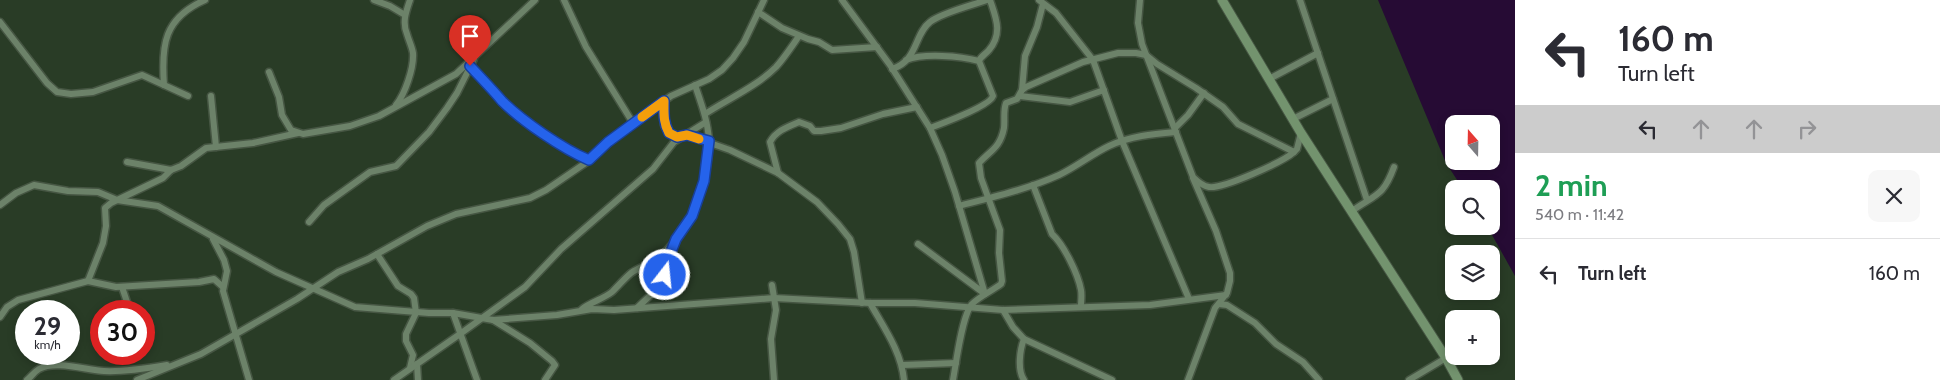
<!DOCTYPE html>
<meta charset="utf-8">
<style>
:root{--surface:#fff;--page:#f7f7f7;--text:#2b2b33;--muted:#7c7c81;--line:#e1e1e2}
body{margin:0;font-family:Cabin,sans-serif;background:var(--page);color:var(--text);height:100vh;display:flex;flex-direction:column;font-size:19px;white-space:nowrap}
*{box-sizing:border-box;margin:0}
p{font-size:16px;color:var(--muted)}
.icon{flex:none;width:28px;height:28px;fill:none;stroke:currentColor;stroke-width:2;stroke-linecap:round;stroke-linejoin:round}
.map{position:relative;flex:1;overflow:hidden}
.side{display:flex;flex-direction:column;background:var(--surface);width:425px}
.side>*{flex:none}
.hud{background:#fff;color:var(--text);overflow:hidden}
.needle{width:32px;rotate:340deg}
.fabs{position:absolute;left:1445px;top:115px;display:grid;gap:10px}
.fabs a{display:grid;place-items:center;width:55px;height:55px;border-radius:10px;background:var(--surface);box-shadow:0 2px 8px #0003;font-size:25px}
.speed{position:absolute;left:15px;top:300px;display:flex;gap:10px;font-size:25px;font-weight:700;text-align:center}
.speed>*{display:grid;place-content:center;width:65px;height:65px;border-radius:50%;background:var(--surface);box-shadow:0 2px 8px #0003;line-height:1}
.speed small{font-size:12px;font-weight:400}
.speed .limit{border:8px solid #d22;background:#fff;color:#111}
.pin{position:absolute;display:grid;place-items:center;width:42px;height:42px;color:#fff;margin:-51px -21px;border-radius:50% 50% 50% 0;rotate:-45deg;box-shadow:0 0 5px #0007}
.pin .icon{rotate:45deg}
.me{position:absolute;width:55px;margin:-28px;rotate:16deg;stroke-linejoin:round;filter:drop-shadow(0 0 4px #0008)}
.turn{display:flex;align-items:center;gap:18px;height:105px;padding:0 20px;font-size:22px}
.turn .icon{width:65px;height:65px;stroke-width:2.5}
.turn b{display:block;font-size:35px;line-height:42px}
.lanes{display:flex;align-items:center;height:48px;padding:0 20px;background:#0003;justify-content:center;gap:25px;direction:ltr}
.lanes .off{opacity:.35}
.round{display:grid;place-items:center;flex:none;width:52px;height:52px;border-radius:10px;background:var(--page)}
.summary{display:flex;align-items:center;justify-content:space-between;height:85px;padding:0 20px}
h1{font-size:30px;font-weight:800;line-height:38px;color:#1e9e55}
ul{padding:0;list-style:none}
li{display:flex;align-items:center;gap:15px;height:70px;padding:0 20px;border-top:1px solid var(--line)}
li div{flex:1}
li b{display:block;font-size:19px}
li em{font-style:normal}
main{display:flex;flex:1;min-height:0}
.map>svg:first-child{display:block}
.water{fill:#260b34;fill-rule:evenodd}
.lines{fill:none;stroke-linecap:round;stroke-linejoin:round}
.street-casing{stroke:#465643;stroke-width:9}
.secondary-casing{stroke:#465643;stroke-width:11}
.street{stroke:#6c8269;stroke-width:6}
.secondary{stroke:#73936e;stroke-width:9}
.route-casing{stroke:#184099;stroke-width:12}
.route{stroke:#2563eb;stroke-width:9}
.slow{stroke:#f59e0b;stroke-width:9}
</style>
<main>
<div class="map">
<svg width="1515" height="380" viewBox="0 0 1515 380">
<rect width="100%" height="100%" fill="#293c26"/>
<path class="water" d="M1378,0H1515V276L1487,226H1491V189H1463L1446,163ZM1454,124H1491V161H1454Z"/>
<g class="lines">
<g class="street-casing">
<g id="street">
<polyline points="374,0 390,6 405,15"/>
<polyline points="564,0 586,47 633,123"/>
<polyline points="842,0 890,65 930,128 942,155 955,192 985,294"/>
<polyline points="1039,0 1056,13 1093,60 1122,141 1189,299"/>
<path d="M1140,0L1138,23L1142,44L1193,177C1197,181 1202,186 1209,187C1223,189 1283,162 1294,152L1297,149L1301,133"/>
<polyline points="1300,0 1367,200"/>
<polyline points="758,12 782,28 808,39 819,42 832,50 877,47"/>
<polyline points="0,22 47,83 57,92 71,94 93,92 142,75 188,96"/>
<path d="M906,60C924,53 960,56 979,61L993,96C990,106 941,124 930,128"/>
<path d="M979,61C981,56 986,54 989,50C1003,33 996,18 990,0"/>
<path d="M470,67C482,77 492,89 502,101C522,121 563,149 589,160"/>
<path d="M892,69C918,61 914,34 930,22C941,13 973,5 987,0"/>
<polyline points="269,72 279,97 282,115 291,130 303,134 350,126 379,116 456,74 535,0"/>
<polyline points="1269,79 1318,53"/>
<path d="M164,85C161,45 164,18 205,0"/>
<polyline points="1022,90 1025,56 1037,27 1043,4"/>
<polyline points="211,96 216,147"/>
<polyline points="1020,96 1070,102 1104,90"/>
<polyline points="664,101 664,125 669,133 677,137 687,135 730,150 778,173 817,202 838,224 850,239 854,252 862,303"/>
<path d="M396,105C405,94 414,68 413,53C412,47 409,41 407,34C402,22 406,12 410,0"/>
<path d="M705,114C728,99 756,87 776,67C785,57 792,46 799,36"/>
<polyline points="1293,119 1333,99"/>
<polyline points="1175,128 1188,115 1204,93"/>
<polyline points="127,162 171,170 181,166 206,148 253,143 298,133"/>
<path d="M778,173L770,142C776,131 787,127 799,122L810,126L814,131H821L841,128L883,114L917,107"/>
<path d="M1033,185L1052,234C1064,245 1078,274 1081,290C1082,295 1081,301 1081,306"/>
<polyline points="0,205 16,193 34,185 68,191 98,192 117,200 158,206 276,272 355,307 429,313 453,313 493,320 557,315 592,309 614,310 774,298 870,303 915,303 1003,310 1150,305 1226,295"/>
<path d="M959,206C993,197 1028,189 1059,175C1076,167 1092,154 1109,146C1130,136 1153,134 1176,132"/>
<path d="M1352,211C1376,194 1383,197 1394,167"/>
<polyline points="309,222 324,205 370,172 396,166 429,132 447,108 457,93 474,59"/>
<polyline points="213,239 224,260 227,271 223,291 249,380"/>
<polyline points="918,244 985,294"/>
<polyline points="377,254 398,286 411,294 414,298 416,313 406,334 406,341 413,355 410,368"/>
<polyline points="88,281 103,243 106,226 105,208 111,203 163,178 171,170"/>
<polyline points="772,285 776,310 771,339 774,380"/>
<polyline points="122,287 130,311"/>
<path d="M870,303C884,328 901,351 904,380"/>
<polyline points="1219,304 1227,305 1255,323 1276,344 1303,362 1319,380"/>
<polyline points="637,308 658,288 663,280 666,265 674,245"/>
<path d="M582,309C591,302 603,299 612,292C618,286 624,279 631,273C641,266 652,264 663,254C693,226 709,181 709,141C708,121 701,103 695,85"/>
<polyline points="1003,310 1013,327 1024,339 1112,380"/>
<polyline points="453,313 477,380"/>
<polyline points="0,317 7,307 18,300 88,281 116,287 199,282 214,279 223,287"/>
<polyline points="493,320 530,343 552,361 555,365 545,380"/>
<polyline points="417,364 418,380"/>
<polyline points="903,365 956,363"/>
<path d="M27,380C31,377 34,372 39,369C55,360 86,370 104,371C122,372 149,368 167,365"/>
<polyline points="137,380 201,354 297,299 338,272 368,259 427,226 456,214 530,198 546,190 587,162 608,142 671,96 709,79 722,70 733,58 744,42 764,0"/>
<polyline points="394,380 460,334 525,287 561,249 653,169 674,142 706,122"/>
<path d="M953,380C956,364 962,315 972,304C980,296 992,291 1001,284L1002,281L999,253L1000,230L981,178L979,163C991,150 1000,148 1004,128C1005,119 1003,111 1006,103L1017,99L1022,90L1026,87L1083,62L1118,53H1136L1146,55L1157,64L1196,88L1223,107L1238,124L1294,152"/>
<path d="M1024,380C1017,370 1020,349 1024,339"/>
<polyline points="1188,380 1215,308 1227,293 1230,281 1230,273 1216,231 1193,178"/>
<polyline points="1409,380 1446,358"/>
</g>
</g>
<g class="secondary-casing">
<polyline id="secondary" points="1222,0 1301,133 1446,358 1458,380"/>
</g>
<use href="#street" class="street"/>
<use href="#secondary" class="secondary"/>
</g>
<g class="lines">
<g class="route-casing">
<path id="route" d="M470,66C481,78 492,89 502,101C522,121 563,149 589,160L608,142L664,101C664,113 663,122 669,133L677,137L687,135L709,141L704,181L692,216L676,239L666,265L665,275"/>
</g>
<use href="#route" class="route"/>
<path class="slow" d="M642,117L664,101C664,113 663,122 669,133L677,137L687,135L699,139"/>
</g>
</svg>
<div class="fabs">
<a><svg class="needle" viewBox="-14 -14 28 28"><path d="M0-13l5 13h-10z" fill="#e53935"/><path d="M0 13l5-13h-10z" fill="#7c7c81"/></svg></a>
<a><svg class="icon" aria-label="search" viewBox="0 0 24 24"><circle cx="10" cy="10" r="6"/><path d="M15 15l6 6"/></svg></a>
<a><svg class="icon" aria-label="layers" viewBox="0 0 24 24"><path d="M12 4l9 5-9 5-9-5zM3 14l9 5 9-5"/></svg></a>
<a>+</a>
</div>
<div class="speed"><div>29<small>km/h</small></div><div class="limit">30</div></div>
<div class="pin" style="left:470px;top:66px;background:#d93025"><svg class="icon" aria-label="arrive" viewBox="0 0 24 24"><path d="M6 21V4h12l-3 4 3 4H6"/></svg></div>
<svg class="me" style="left:665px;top:275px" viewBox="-20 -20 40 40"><circle r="17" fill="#2563eb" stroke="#fff" stroke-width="3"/><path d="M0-11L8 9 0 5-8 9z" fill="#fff"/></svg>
</div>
<section class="side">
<div class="hud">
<div class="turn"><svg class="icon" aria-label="left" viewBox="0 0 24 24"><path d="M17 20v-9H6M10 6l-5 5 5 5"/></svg><div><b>160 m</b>Turn left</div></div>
<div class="lanes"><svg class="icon" aria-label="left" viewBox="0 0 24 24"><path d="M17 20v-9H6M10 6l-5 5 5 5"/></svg><svg class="icon off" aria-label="ahead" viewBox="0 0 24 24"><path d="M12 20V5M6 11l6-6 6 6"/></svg><svg class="icon off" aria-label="ahead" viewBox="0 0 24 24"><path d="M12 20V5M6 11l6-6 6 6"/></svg><svg class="icon off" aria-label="right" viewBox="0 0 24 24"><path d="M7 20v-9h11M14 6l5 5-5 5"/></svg></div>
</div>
<div class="summary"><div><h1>2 min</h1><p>540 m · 11:42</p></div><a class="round"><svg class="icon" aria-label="close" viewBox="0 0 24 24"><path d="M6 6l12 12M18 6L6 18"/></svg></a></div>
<ul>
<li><svg class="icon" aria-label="left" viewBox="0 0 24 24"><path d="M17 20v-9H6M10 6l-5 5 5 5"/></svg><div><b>Turn left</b></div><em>160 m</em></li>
</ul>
</section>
</main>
